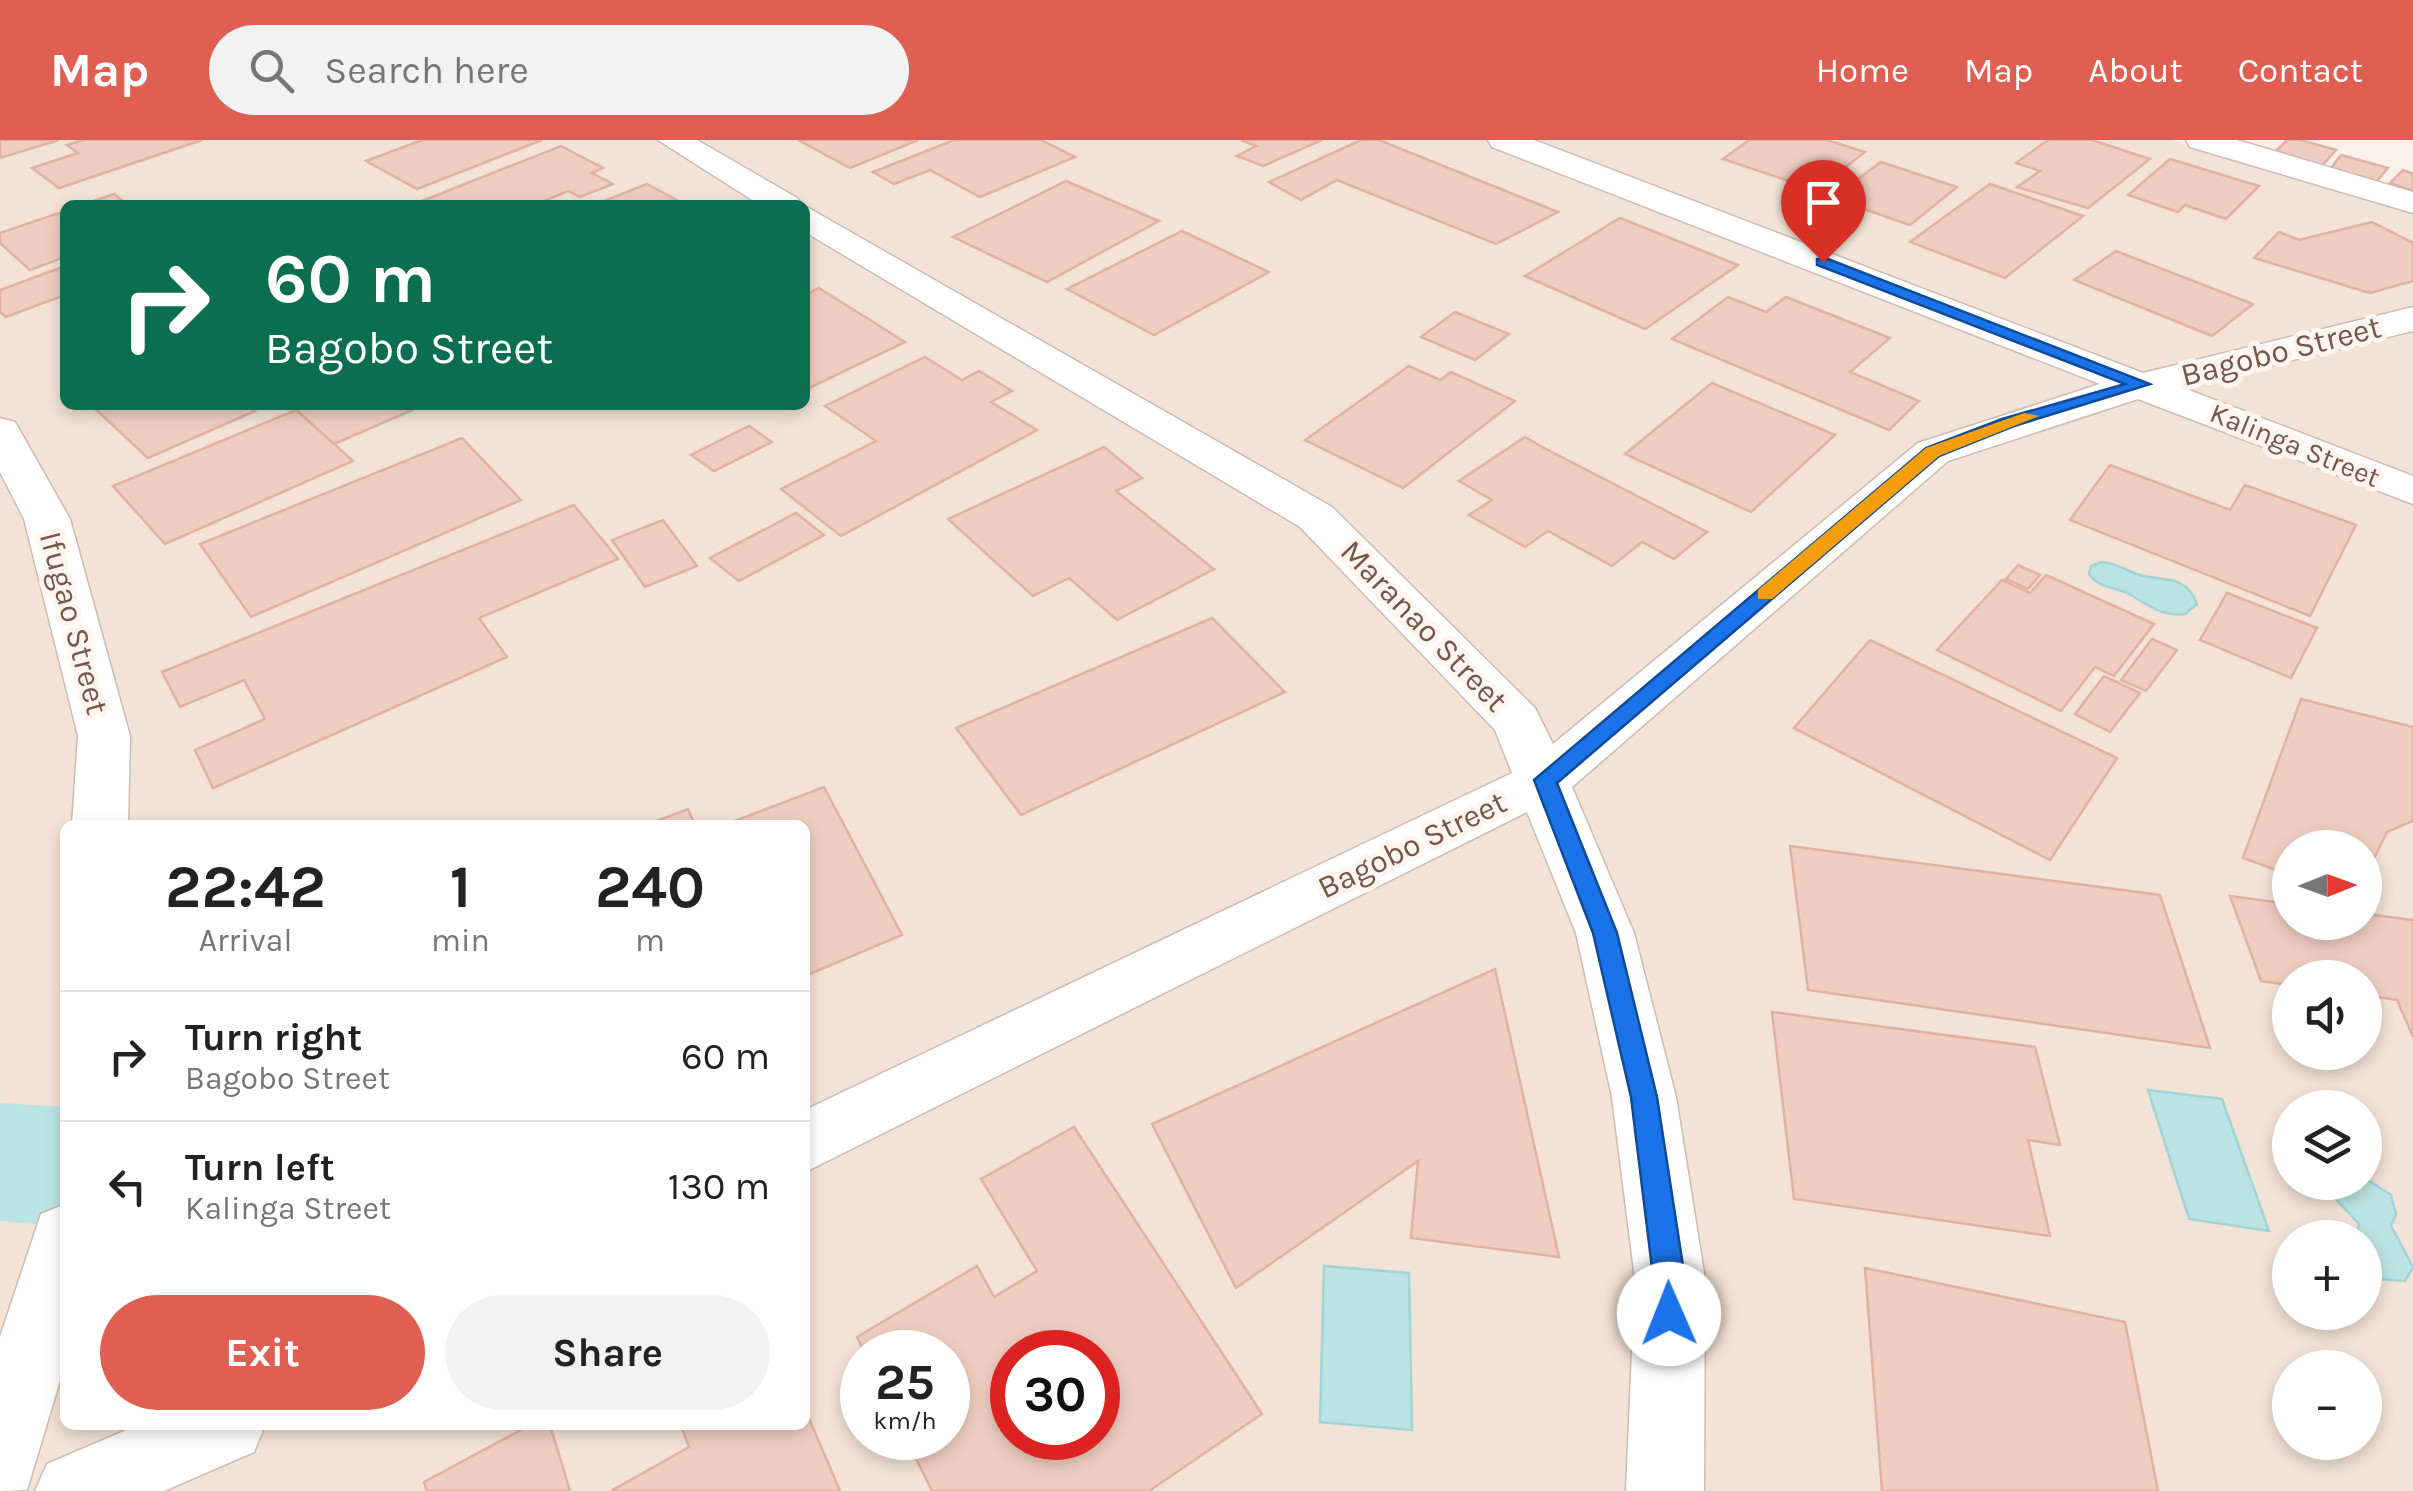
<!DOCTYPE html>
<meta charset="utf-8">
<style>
:root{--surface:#fff;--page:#f2f2f2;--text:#222;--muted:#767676;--line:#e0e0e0;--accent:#df6053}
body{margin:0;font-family:Karla,sans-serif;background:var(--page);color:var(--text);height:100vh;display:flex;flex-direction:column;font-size:38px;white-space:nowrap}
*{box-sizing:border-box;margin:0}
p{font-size:32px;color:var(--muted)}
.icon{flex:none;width:55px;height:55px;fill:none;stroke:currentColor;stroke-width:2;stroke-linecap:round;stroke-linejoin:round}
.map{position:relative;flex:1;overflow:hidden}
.sheet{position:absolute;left:60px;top:680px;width:750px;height:610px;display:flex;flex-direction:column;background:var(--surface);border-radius:15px;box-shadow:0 5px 15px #0003}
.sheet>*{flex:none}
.banner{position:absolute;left:60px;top:60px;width:750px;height:210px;border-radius:15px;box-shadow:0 5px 15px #0003;background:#0b6e4f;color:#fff;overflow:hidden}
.needle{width:65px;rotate:89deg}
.fabs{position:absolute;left:2272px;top:690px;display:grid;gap:20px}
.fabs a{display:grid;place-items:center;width:110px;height:110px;border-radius:50%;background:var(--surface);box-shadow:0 5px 15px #0003;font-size:50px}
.speed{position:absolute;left:840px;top:1190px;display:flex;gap:20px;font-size:50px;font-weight:700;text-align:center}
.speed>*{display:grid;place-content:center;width:130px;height:130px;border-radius:50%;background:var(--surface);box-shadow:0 5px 15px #0003;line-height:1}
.speed small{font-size:25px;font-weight:400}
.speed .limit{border:15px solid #d22;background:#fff;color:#111}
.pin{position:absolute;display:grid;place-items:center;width:85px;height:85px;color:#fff;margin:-102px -42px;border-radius:50% 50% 50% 0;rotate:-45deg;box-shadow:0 0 10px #0007}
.pin .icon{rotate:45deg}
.me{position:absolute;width:110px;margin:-55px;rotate:359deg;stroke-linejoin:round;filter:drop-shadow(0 0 8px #0008)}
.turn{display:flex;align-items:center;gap:35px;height:210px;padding:0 40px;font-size:45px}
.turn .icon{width:130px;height:130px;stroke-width:2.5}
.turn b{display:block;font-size:70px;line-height:85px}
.eta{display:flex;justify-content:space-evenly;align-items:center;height:170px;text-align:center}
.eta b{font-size:60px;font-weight:700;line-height:70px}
.cta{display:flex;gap:20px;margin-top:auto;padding:20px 40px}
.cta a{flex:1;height:115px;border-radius:60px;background:var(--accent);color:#fff;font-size:40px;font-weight:700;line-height:115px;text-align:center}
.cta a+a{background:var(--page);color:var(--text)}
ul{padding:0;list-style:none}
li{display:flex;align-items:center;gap:30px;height:130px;padding:0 40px;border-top:2px solid var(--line)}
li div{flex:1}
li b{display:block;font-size:38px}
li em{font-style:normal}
header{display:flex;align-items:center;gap:60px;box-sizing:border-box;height:140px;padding:0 50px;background:var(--accent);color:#fff}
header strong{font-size:48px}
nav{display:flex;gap:55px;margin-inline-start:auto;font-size:35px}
.search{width:700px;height:90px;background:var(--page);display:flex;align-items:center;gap:25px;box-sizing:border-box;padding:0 35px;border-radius:55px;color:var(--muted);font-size:38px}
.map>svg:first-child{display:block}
.residential{fill:#f3e2d6;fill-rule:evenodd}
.water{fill:#bde4e4;stroke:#a3d4d6;stroke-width:2.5}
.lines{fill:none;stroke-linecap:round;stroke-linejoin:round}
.river{fill:#bde4e4;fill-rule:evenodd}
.building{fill:#f0cdc1;stroke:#e1b2a2;stroke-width:2.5;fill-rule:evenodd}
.minor-casing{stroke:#cfbab1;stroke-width:3}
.minor{fill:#fff;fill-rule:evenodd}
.route{fill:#1a73e8;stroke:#114b97;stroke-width:2.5}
.slow{fill:#f59e0b}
.labels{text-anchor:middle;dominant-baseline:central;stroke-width:10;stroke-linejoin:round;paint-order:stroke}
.far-street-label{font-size:28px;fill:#74564d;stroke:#fef6ee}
.street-label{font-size:32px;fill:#74564d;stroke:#fef6ee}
</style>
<header>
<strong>Map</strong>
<div class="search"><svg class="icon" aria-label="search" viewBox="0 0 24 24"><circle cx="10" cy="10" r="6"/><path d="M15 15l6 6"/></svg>Search here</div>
<nav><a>Home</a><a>Map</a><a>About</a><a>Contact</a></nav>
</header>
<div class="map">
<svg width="2413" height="1351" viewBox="0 0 2413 1351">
<rect width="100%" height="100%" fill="#fbf1e8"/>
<path class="residential" d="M0,0H2171L2413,73V1351H0ZM65,65H805V265H65ZM65,685H805V1285H65ZM2290,708H2365V782H2290ZM2290,838H2365V912H2290ZM2290,968H2365V1042H2290ZM2290,1098H2365V1172H2290ZM862,1212H948V1298H862ZM1012,1212H1098V1298H1012ZM2290,1228H2365V1302H2290Z"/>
<g class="water">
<path d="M2102,422C2115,423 2122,428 2134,433C2156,443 2185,431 2197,464L2185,474C2160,476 2150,466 2131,455C2117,446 2102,451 2089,434L2091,426Z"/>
<polygon points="2148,950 2222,959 2269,1091 2189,1079"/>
<polygon points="2365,1038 2391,1055 2396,1074 2391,1086 2413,1127 2405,1141 2378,1139 2365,1121 2365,1098 2357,1097 2359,1084 2334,1057 2341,1043 2365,1042"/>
<polygon points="1324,1126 1409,1133 1412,1290 1320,1282"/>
</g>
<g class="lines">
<polygon class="river" points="0,963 65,967 65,1087 0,1081"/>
</g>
<g class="building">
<polygon points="0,0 59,0 0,18"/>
<polygon points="83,0 202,0 59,48 32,28 78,13 67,5"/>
<polygon points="422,0 542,0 417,49 366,21"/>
<polygon points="798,0 918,0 850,28"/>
<polygon points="954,0 1041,0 1075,17 980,57 930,30 894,44 873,32"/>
<polygon points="1241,0 1322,0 1263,26 1237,16 1256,6"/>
<polygon points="1361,0 1379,0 1558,72 1496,104 1337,40 1301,60 1269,42"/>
<polygon points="1749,0 1827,0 1865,12 1816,50 1723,19"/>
<polygon points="2048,0 2092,0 2150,19 2088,68 2017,47 2040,31 2016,23"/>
<polygon points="2287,0 2301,0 2336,10 2320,28 2273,14"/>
<polygon points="561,6 603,28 592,33 613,44 580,57 568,51 535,65 412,65"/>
<polygon points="2341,15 2388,28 2377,41 2331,28"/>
<polygon points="2170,19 2259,46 2226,79 2185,65 2178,72 2128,55"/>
<polygon points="1881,22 1957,47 1910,85 1832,58"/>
<polygon points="2403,30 2413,34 2413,51 2390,43"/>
<polygon points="1066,41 1159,81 1047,142 953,97"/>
<polygon points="647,44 686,65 594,65"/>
<polygon points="1990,44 2083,76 2005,138 1910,102"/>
<polygon points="114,54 128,65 82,65"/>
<polygon points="65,71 65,117 30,130 0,103 0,93"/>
<polygon points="1620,78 1738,125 1645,189 1525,136"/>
<polygon points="2372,82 2413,103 2413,141 2370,153 2254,118 2279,92 2299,100"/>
<polygon points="1182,91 1269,132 1154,195 1067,149"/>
<polygon points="2116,111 2253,164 2212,196 2074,140"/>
<polygon points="65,126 65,155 6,177 0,172 0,150"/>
<polygon points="819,148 905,202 805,250 805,155"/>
<polygon points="1728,157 1766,172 1786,157 1890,198 1850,232 1919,261 1889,290 1672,199"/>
<polygon points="1455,172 1509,194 1475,220 1421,197"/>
<polygon points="925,217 962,240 979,231 1012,251 991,262 1037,290 841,396 781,349 876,301 825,266"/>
<polygon points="1409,226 1440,240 1451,232 1515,261 1403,348 1305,300"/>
<polygon points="1712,243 1835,295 1751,372 1625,314"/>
<polygon points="247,265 255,271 148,318 92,266"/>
<polygon points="307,265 424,265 334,304 296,270"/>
<polygon points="296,270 353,321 165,404 113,346"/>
<polygon points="749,286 772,302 714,331 691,315"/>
<polygon points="1525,297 1546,309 1707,392 1674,419 1642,402 1612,426 1548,391 1525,407 1469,375 1492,360 1459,341"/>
<polygon points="462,298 521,360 251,477 200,404"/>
<polygon points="1104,307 1142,338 1116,351 1214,429 1117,480 1069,438 1033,456 948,379"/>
<polygon points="2110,325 2230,370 2245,345 2356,385 2310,476 2070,380"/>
<polygon points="574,365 618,419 479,478 507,517 213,648 195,610 265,579 244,540 180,567 162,532"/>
<polygon points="796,373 824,395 739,441 710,418"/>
<polygon points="663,380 697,426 645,447 612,400"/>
<polygon points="2018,425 2040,435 2028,449 2006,439"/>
<polygon points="2046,435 2154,484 2114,536 2095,527 2061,571 1937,510 2002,440 2030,453"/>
<polygon points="2227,453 2317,488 2291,538 2200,500"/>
<polygon points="1212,478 1285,552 1021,675 956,588"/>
<polygon points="2152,499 2177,510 2146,551 2121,540"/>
<polygon points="1870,500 2117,618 2050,720 1794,588"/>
<polygon points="2104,536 2140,553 2110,592 2075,574"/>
<polygon points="2301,559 2413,587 2413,681 2387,692 2365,737 2365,708 2290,708 2290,735 2243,718"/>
<polygon points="824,647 902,795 805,836 805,685 724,685"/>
<polygon points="688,669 695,685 646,685"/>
<polygon points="1790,706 2160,755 2210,908 1808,850"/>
<polygon points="2230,756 2290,764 2290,782 2365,782 2365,774 2413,780 2413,897 2397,860 2365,855 2365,838 2290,838 2290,845 2261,841"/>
<polygon points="1495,829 1559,1117 1411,1098 1418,1021 1236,1148 1152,984"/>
<polygon points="1772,872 2035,907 2060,1005 2028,1000 2050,1096 1794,1059"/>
<path d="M1074,987L1262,1274L1149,1351H932L906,1298H948V1212H864L857,1197L977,1126L994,1157L1037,1131L981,1039ZM1012,1212H1098V1298H1012Z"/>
<polygon points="1865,1128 2125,1182 2158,1351 1882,1351"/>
<polygon points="805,1269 840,1351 611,1351 689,1307 681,1285 805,1285"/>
<polygon points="530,1285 550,1285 570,1351 427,1351 424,1342"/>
</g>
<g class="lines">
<g class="minor-casing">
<g id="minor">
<polygon points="658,0 697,0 797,58 802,65 760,65"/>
<polygon points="1488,0 1534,0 2143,233 2413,167 2413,191 2181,247 2413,336 2413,364 2138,259 1948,321 1572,647 1634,793 1676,957 1705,1139 1704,1351 1626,1351 1635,1139 1612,957 1576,793 1527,672 805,1032 805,970 1512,633 1495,590 1300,387 805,92 805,66 1332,367 1535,568 1553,604 1918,303 2100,244 1492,7"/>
<polygon points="2186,0 2237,0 2413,52 2413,73 2190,7"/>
<polygon points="0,278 15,282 70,379 130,596 128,685 72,685 78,596 24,379 0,332"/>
<polygon points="65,1064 65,1224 27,1350 0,1351 0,1197 41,1074"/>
<polygon points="138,1285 265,1285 254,1312 164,1351 35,1351 47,1324"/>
</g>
</g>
<use href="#minor" class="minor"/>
</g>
<polygon class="route" points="1817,119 1828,119 2150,244 2014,286 1939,316 1557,643 1617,793 1657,957 1685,1139 1679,1185 1669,1189 1659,1185 1631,957 1593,793 1534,640 1926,308 2002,279 2125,244 1817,125"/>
<polygon class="slow" points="2024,273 2039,276 1939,316 1772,459 1758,459 1758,450 1926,308"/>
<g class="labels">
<g class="far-street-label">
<text transform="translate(2295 305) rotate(22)">Kalinga Street</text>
</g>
<g class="street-label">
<text transform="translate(2281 211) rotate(-14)">Bagobo Street</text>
<text transform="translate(74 483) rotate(75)">Ifugao Street</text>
<text transform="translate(1424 486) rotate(46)">Maranao Street</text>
<text transform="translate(1412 705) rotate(-26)">Bagobo Street</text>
</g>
</g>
</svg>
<div class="fabs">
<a><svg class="needle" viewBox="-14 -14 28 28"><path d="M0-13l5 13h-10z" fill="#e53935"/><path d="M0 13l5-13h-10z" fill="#767676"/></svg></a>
<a><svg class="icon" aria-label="sound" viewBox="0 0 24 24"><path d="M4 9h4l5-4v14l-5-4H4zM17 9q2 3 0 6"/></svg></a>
<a><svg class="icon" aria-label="layers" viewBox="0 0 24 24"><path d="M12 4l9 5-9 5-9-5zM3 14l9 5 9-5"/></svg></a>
<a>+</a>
<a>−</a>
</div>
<div class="speed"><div>25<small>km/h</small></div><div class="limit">30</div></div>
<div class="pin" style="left:1823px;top:122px;background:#d93025"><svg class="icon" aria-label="arrive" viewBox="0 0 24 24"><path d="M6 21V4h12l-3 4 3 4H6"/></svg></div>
<svg class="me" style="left:1669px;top:1174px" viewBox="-20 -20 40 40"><circle r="19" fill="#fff"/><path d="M0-13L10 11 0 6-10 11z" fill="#1a73e8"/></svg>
<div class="banner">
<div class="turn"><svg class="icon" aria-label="right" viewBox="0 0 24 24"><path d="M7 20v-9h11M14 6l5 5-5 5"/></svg><div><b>60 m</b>Bagobo Street</div></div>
</div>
<section class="sheet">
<div class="eta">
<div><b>22:42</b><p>Arrival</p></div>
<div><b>1</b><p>min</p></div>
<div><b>240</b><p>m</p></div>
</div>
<ul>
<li><svg class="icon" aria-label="right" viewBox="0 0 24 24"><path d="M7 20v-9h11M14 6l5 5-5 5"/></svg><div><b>Turn right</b><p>Bagobo Street</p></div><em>60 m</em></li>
<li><svg class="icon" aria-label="left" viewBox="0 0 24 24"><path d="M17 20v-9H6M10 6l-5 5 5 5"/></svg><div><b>Turn left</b><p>Kalinga Street</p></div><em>130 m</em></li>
</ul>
<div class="cta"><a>Exit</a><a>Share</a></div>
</section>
</div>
